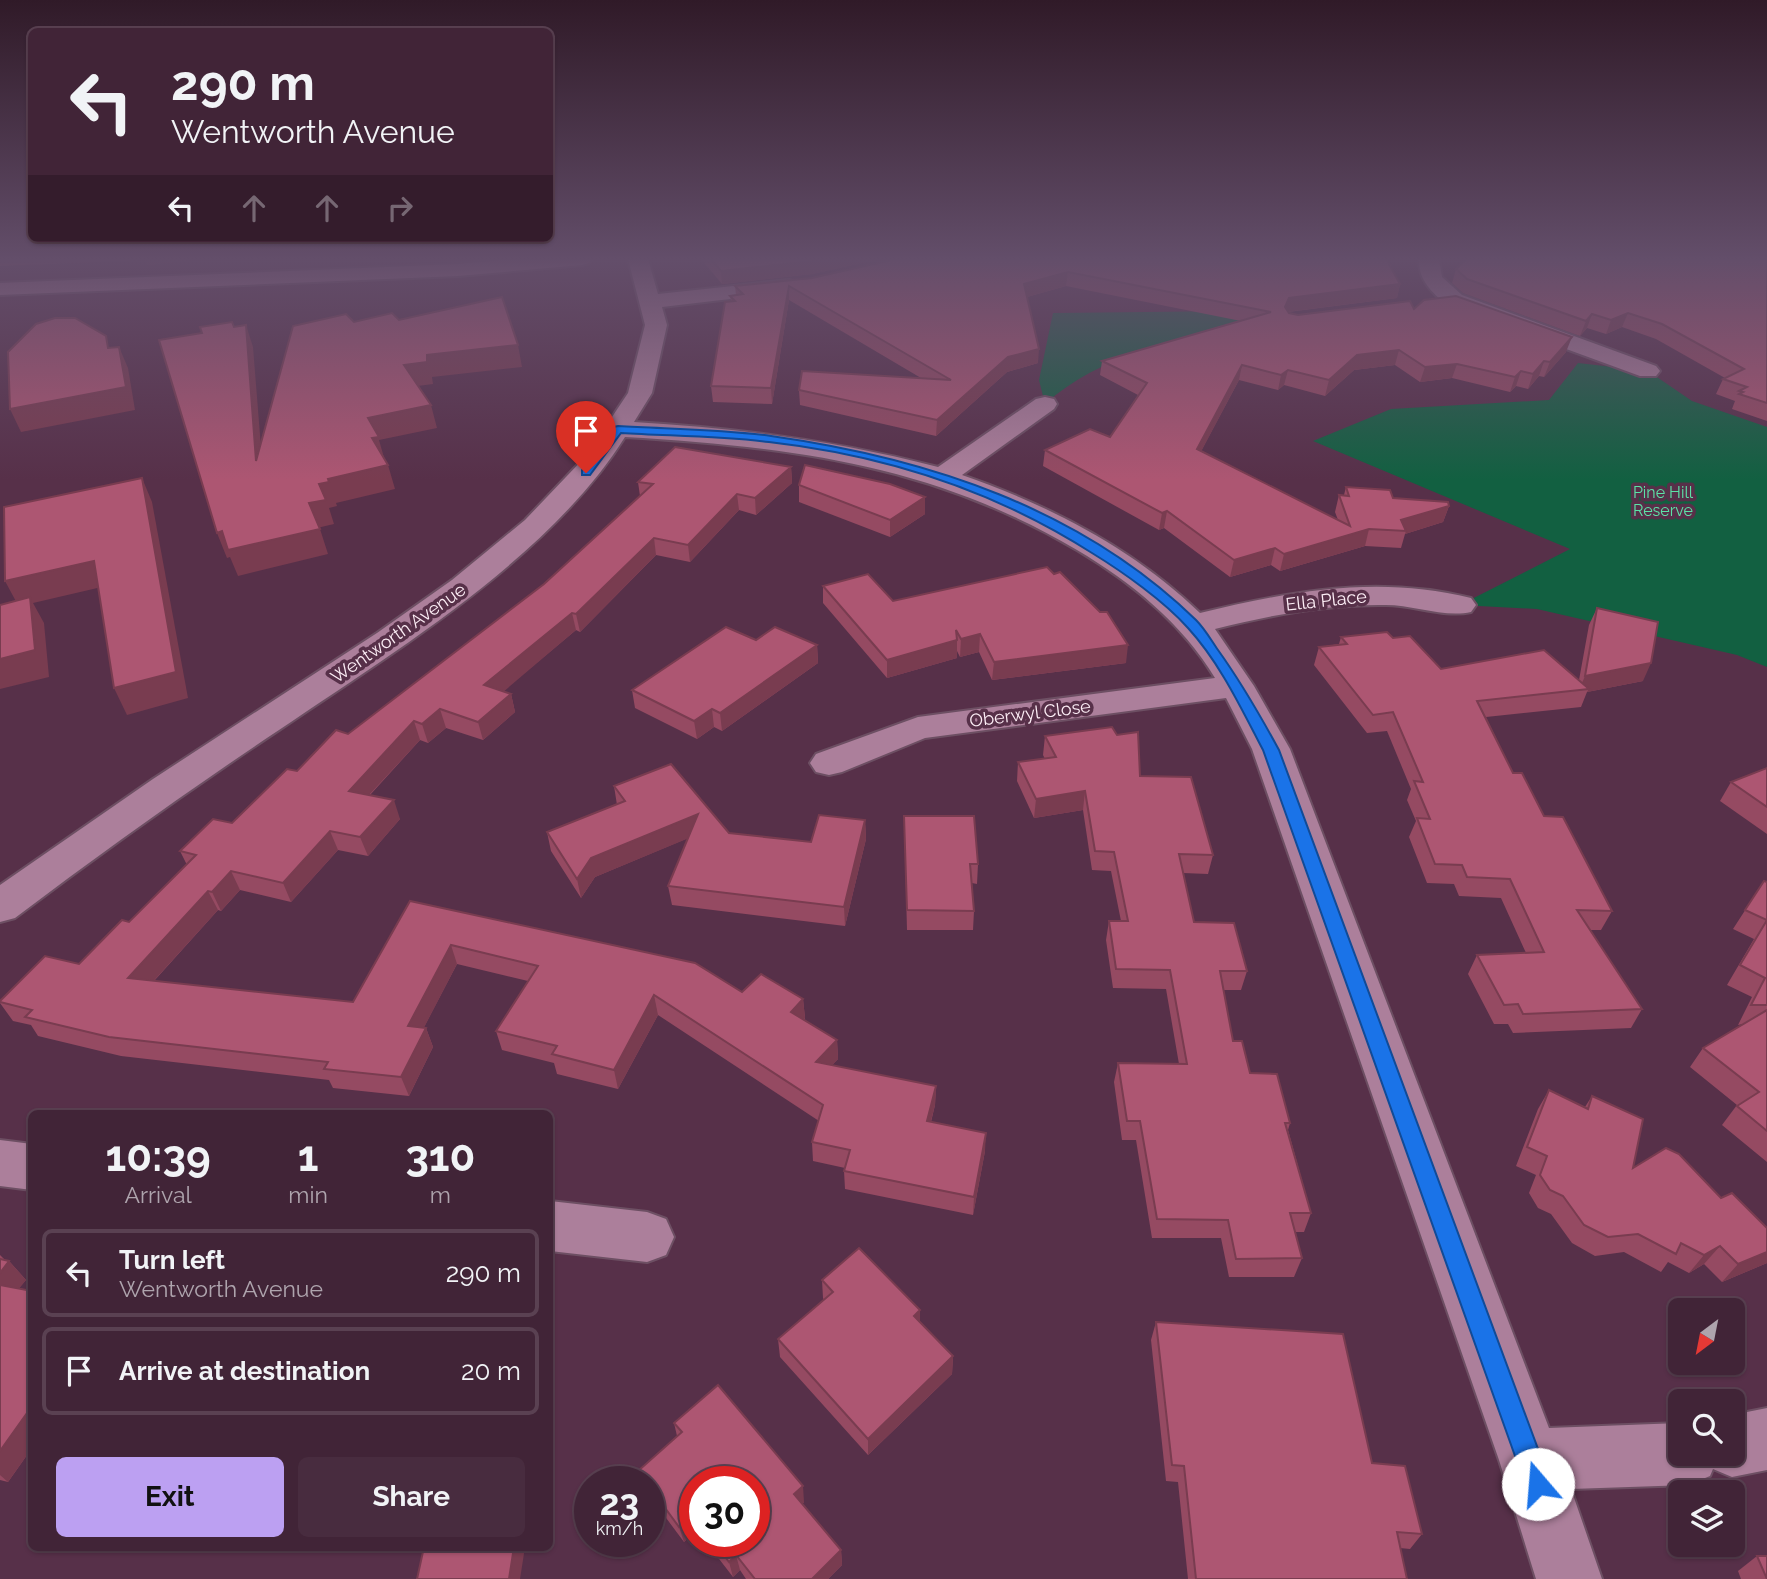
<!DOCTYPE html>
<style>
:root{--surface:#412437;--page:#482c3f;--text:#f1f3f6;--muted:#aea4ad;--line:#5a4152;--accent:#bca0f2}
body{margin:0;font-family:Raleway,sans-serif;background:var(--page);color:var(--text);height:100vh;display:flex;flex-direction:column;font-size:26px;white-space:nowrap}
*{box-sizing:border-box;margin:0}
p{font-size:23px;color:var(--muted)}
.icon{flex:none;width:38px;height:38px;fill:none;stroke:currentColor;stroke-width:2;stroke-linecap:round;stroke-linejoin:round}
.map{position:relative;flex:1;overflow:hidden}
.panel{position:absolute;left:28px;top:1110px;width:525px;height:441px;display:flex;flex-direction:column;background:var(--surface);border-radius:10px;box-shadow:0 2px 5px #0004,0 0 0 2px var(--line)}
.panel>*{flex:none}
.banner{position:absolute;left:28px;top:28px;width:525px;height:214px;border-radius:10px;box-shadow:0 2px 5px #0004,0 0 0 2px var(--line);background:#412437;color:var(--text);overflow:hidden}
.needle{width:46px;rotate:212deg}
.fabs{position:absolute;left:1668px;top:1298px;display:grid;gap:14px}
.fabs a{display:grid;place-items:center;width:77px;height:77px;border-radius:10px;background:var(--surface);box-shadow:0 2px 5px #0004,0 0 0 2px var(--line);font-size:35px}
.speed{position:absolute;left:574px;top:1466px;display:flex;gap:14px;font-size:35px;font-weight:700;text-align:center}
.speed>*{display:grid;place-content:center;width:91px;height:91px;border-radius:50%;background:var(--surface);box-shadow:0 2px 5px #0004,0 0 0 2px var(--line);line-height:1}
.speed small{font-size:18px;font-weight:400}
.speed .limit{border:10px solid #d22;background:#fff;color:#111}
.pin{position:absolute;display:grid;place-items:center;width:60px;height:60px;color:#fff;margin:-72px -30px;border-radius:50% 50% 50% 0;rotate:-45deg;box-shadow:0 0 7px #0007}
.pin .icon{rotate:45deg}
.me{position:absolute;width:77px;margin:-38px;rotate:342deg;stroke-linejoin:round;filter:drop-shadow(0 0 5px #0008)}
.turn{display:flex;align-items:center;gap:24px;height:147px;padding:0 28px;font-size:32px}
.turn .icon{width:91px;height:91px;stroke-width:2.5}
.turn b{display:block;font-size:49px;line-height:60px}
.lanes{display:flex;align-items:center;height:66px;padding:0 28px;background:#0003;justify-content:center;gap:35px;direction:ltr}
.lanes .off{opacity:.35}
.eta{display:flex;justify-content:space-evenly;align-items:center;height:119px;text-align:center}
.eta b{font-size:42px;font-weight:700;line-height:49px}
.primary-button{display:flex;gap:14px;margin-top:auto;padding:14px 28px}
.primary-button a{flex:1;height:80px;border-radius:10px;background:var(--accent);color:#111;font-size:28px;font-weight:700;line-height:80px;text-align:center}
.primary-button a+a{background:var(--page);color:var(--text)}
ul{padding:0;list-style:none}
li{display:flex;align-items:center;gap:21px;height:88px;margin:0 14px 10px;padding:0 14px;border:4px solid var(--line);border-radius:10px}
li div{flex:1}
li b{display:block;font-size:26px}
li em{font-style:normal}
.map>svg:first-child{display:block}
.green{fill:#126041}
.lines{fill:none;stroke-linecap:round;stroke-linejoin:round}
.street-casing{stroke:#6d4f63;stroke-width:4}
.street{fill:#ac7f9b;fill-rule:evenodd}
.wall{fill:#954a62}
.shaded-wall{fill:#793c50}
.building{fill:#ad5672;stroke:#793c50;stroke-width:2}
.route{fill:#1a73e8;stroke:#114b97;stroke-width:2}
.labels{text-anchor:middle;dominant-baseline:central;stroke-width:7;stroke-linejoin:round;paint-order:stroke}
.far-park-label{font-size:16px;fill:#5ce3a7;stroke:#573049}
.street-label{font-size:18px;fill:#fdeef6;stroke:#573049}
</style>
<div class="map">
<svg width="1767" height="1579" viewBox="0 0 1767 1579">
<rect width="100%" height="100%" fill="#573049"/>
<g class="green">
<path d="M1237,311L1245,324C1174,341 1101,354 1045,404L1039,380L1053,313Z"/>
<polygon points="1578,363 1648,371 1692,401 1767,427 1767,667 1737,655 1537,609 1460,605 1570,549 1313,441 1391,409 1549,400"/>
</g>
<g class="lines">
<g class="street-casing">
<g id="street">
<polygon points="515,259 592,259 589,263 582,265 458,276 0,295 0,283 458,264"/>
<path d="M628,259H648L658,294L789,280L796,282L799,286L796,290L789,292L662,307L667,325L652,393L634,422C738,428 837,441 938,467L1036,399L1045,397L1054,399L1057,404L1054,409L962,475C1049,505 1134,549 1200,613C1290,591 1379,575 1471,598L1476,605L1471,612C1445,618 1413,605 1386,605C1328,604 1271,615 1215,629L1254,686L1290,749L1549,1428L1680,1423V1454H1732V1415L1767,1408V1470L1732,1477L1713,1469L1710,1476L1688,1485L1571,1489L1602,1579H1536L1499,1460L1252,749L1226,698L925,738L842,772L829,775L816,772L810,763L816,754L918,717L1215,678C1182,623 1131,582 1077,550C932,464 790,447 625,437C549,558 395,651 279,730C189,790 101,853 15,918L0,922V885L153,779L377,633L452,580L525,520L586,456L628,393L645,325Z"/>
<path d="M1419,259H1439L1442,277L1462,295L1656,366L1660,371L1656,376H1640L1446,305C1432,292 1418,280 1419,259Z"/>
<polygon points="0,1140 32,1144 32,1190 0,1186"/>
<polygon points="550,1201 647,1212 666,1219 674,1237 666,1255 647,1262 550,1251"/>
</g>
</g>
<use href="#street" class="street"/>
</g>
<g class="wall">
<polygon points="0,259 199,259 148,265 145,260 0,266"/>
<polygon points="701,259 880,259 812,274 722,284"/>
<polygon points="896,259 1400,284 1397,298 1288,312 1298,315 1414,309 1566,352 1544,377 1539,376 1528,389 1516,386 1510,392 1452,378 1420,382 1395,365 1354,370 1325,396 1284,385 1278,390 1239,380 1201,451 1338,520 1335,512 1339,495 1344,495 1346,487 1393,498 1449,506 1443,522 1405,534 1401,548 1365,546 1280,571 1271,565 1230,577 1164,528 1159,530 1043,466 1045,450 1110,437 1138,395 1100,375 1102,361 1241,321 1066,286 1027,297 1038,363 1007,372 936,436 800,405 799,390 921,378 789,300 772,404 713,402 711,386 731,301 730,296 736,295 735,286 812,278"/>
<polygon points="1767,259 1767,421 1732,409 1735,401 1716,394 1723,379 1725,378 1656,339 1622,327 1606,334 1587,328 1580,336 1463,293 1452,283 1456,269"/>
<polygon points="791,467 792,483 756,515 739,510 690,562 656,555 580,632 576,630 503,691 511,694 515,712 483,740 446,728 428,743 420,740 370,795 400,819 368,856 338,850 291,902 240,890 221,911 218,910 154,981 353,1002 410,901 742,992 803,999 805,1018 804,1020 837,1040 838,1059 832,1065 936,1086 935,1105 931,1122 985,1151 973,1215 845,1189 844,1171 845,1168 813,1161 812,1142 819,1121 658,1015 618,1089 557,1074 554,1063 502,1050 496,1031 528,981 457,964 424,1027 426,1028 433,1047 409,1096 333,1088 329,1080 121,1056 38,1036 31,1025 13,1021 0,1003 0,1001 79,964 129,922 187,865 180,851 232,823 297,771 348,734 544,584 640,496 638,482"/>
<polygon points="799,485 925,514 890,537 799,502"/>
<polygon points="823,586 893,601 1126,663 992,680 979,652 960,657 957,651 957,658 887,678 823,603"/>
<polygon points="1597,608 1643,681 1587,692 1581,707 1486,717 1513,773 1612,911 1601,930 1590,930 1642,1009 1631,1028 1513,1033 1508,1024 1494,1024 1468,974 1477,955 1526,953 1501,898 1459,896 1454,884 1427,883 1409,837 1416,821 1407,800 1411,789 1387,731 1367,733 1314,665 1319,647 1339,644 1341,637 1393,638 1441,669 1579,680 1589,625"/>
<polygon points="756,640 817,645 818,663 722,731 714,727 697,739 635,708 632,690"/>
<polygon points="1045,736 1140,776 1213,855 1208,874 1183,873 1194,922 1247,971 1241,990 1223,990 1233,1041 1250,1073 1290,1123 1288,1130 1311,1213 1304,1232 1295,1232 1302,1258 1294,1277 1229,1277 1221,1238 1152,1238 1136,1140 1122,1140 1114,1082 1118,1063 1179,1064 1166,989 1113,988 1106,940 1109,921 1121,921 1111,871 1092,870 1083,810 1034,818 1017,781 1018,762 1045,759 1043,755"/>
<polygon points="1767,768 1767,834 1720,801 1731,782"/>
<polygon points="614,786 729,833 811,842 865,820 866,839 845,926 672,905 668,886 688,838 595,877 581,898 551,851 547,832 617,805"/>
<polygon points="904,816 978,864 977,884 972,883 974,911 973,930 907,930"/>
<polygon points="1764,881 1767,882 1767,1162 1722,1125 1737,1105 1690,1067 1703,1048 1743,1024 1738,1025 1752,997 1727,985 1754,939 1733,929"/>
<polygon points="1549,1090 1585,1107 1592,1096 1633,1168 1721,1198 1767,1228 1767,1263 1722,1282 1704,1264 1689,1273 1668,1262 1661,1272 1624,1252 1595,1256 1572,1243 1551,1214 1538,1208 1529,1193 1536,1175 1516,1166 1538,1109"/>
<polygon points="0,1255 4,1259 3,1260 9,1261 26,1280 18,1289 32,1291 32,1448 8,1482 0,1480"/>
<polygon points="822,1280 920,1322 953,1356 952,1374 868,1455 780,1357 778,1339 824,1300 823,1298"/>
<polygon points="1156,1322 1372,1463 1422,1534 1410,1549 1400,1548 1407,1579 1188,1579 1178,1482 1166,1481 1151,1340"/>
<polygon points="674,1423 804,1502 802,1504 841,1550 842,1565 828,1579 746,1579 740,1570 733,1577 706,1542 754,1542 695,1482 695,1532 684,1542 649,1495 649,1482 642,1482 638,1471 677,1436"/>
<polygon points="1757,1556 1767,1579 1741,1579 1738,1571"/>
</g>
<g class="shaded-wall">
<polygon points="145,259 199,259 148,265"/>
<polygon points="820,259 880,259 812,274 722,284 721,271"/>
<polygon points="1068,272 1066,286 1023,298 1024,284"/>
<polygon points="1400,284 1397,298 1286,312 1285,307 1289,298"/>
<polygon points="789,286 789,300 772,404 771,388"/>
<polygon points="1628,313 1622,327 1606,334 1611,320"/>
<polygon points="1592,314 1587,328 1580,336 1586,321"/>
<polygon points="246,325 253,347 264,485 256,461"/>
<polygon points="1572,337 1566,352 1544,377 1550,362"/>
<polygon points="518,345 522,367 432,377 433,384 410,387 404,365 427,355"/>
<polygon points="119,347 128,368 135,410 21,432 10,409"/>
<polygon points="1039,349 1038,363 1007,372 936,436 937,420 1008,357"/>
<polygon points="1399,350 1395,365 1354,370 1325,396 1329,380 1357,355"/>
<polygon points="1544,361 1539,376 1528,389 1533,374"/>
<polygon points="1457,364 1452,378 1420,382 1425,367"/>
<polygon points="1242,365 1239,380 1194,465 1197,449"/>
<polygon points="1288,370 1284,385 1278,390 1281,375"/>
<polygon points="1521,371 1516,386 1510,392 1515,377"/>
<polygon points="431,405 437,428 379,440 385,461 372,438 368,418"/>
<polygon points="388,465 395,489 336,503 337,506 329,508 334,524 317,528 309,503 319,484 328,479"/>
<polygon points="791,467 792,483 756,515 755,498"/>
<polygon points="142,478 152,502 188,698 127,715 114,688"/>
<polygon points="737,494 739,510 690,562 688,545"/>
<polygon points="925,497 925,514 890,537 890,520"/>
<polygon points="1449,506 1443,522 1405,534 1406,531 1401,520"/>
<polygon points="1167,511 1164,528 1159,530 1162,513"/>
<polygon points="320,529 328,554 238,576 230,557 227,558 217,533 222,531"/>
<polygon points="1369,529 1365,546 1280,571 1284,554"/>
<polygon points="654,538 656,555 580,632 576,614"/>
<polygon points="1275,548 1271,565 1230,577 1234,560"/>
<polygon points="94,561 106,586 33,603 44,623 49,677 0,689 0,659 19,607 5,581"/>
<polygon points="572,613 576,630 489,704 484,685"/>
<polygon points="980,634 979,652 960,657 961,639"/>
<polygon points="957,640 957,658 887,678 887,660"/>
<polygon points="817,645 818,663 722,731 720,713"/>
<polygon points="1128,645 1126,663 992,680 994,662"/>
<polygon points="1651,663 1643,681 1587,692 1589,689 1579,690 1585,676"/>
<polygon points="511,694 515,712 483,740 478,722"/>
<polygon points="440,709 446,728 428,743 422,724"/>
<polygon points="712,709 714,727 697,739 694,721"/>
<polygon points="414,721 420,740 356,809 349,791"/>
<polygon points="1085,791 1083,810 1034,818 1036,799"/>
<polygon points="394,800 400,819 368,856 360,837"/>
<polygon points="698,814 701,833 595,877 581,898 577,879 591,858"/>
<polygon points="865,820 866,839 845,926 844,907"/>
<polygon points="330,831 338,850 291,902 283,883"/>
<polygon points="231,871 240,890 221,911 212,892"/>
<polygon points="208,891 218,910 139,997 128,978"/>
<polygon points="451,945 457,964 415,1045 408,1026"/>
<polygon points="654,995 658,1015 618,1089 614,1070"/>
<polygon points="803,999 805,1018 792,1031 791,1012"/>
<polygon points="426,1028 433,1047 409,1096 401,1077"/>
<polygon points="837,1040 838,1059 817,1081 816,1062"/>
<polygon points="936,1086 935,1105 926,1140 927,1121"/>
<polygon points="986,1133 985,1151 973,1215 974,1197"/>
<polygon points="1720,1246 1704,1264 1689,1273 1704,1255"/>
<polygon points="1767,1252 1767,1263 1722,1282 1738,1264"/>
<polygon points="9,1261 26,1280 9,1301 0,1292 0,1273"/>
<polygon points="920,1310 920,1327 914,1316"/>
<polygon points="953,1356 952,1374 868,1455 868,1439"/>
<polygon points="32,1406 32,1448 8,1482 0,1475 0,1451"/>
<polygon points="803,1486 804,1502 796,1510 794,1494"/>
<polygon points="693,1514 695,1522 695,1532 684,1542 679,1527"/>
<polygon points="514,1547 525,1547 520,1579 509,1579"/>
<polygon points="841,1550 842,1565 828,1579 812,1579"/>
<polygon points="736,1555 740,1570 733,1577 729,1562"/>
</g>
<g class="building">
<polygon points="711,259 820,259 811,261 721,271"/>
<polygon points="896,259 1386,259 1400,284 1289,298 1285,307 1289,313 1298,315 1410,301 1414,309 1424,300 1456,296 1572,337 1550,362 1544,361 1533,374 1521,371 1515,377 1457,364 1425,367 1399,350 1357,355 1329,380 1288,370 1281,375 1242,365 1197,449 1350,526 1339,495 1349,496 1346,487 1390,490 1393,498 1448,502 1449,506 1401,520 1406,531 1369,529 1284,554 1275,548 1234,560 1167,511 1162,513 1045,450 1090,429 1110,437 1147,383 1102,361 1271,312 1068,272 1024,284 1039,349 1008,357 937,420 799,390 802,371 951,380 789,286 771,388 711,386 725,302 735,301 730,296 743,294 735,286 812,278"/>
<polygon points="1467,259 1767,259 1767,403 1739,394 1743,392 1739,391 1747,387 1723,379 1744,369 1662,324 1628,313 1611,320 1592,314 1586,321 1467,279 1456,269"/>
<polygon points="502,297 518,345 427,355 427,362 404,365 431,405 368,418 379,437 372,438 388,465 328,479 329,482 319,484 326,500 309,503 320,529 228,550 222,531 217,533 159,340 202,333 200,327 232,322 234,327 246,325 256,461 293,326 346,314 354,322 392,313 399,320"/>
<polygon points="55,318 75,318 106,336 108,348 119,347 126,387 10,409 8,352 36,324"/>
<polygon points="675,447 791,467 755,498 737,494 688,545 654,538 576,614 572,613 484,685 511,694 478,722 440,709 422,724 414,721 349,791 394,800 360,837 330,831 283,883 231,871 212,892 208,891 128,978 353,1002 410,901 695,963 742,992 761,974 803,999 791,1012 837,1040 816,1062 936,1086 927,1121 986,1133 974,1197 844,1171 850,1150 812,1142 823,1105 654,995 614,1070 552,1054 557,1046 496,1031 538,966 451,945 408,1026 426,1028 401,1077 324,1069 328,1062 109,1037 25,1017 32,1010 0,1002 0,1001 45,956 79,964 122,920 129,922 196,855 180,851 213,819 232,823 287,769 297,771 336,730 348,734 544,584 653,484 638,482"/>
<polygon points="805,465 890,484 925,497 890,520 799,485"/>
<polygon points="142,478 176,672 114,688 94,561 5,581 4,507"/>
<polygon points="1047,567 1054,574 1060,572 1100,612 1107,612 1128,645 994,662 980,634 961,639 956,630 957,640 887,660 823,586 868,574 893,601"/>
<polygon points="30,597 35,650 0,659 0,605"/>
<polygon points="1597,608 1658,622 1651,663 1585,676"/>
<polygon points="726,627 756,640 775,627 817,645 720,713 712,709 694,721 632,690"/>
<polygon points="1387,632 1393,638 1410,636 1441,669 1544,650 1589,689 1477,701 1513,773 1522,773 1544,816 1563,817 1612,911 1577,910 1642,1009 1523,1014 1518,1004 1504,1005 1477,955 1544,952 1510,879 1467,877 1462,865 1435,864 1417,818 1430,819 1414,781 1423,782 1393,712 1373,715 1319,647 1347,644 1341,637"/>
<polygon points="1112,727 1117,735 1138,732 1140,776 1191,777 1213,855 1179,854 1194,922 1234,923 1247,971 1220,971 1233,1041 1242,1041 1250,1073 1277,1074 1290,1123 1285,1123 1311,1213 1290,1213 1302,1258 1236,1259 1228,1220 1157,1219 1140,1121 1127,1121 1118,1063 1187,1064 1170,970 1116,969 1109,921 1128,921 1114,852 1095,851 1085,791 1036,799 1018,762 1056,757 1045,736"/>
<polygon points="671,764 729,833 811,842 819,815 865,820 844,907 668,886 698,814 591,858 577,879 547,832 625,801 614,786"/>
<polygon points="1767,768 1767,807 1731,782"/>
<polygon points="904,816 974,816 978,864 970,864 974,911 907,910"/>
<polygon points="1764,881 1767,882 1767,1005 1751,1005 1765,978 1740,965 1767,920 1745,910"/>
<polygon points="1767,1010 1767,1131 1737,1106 1759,1092 1703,1048"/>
<polygon points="1549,1090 1588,1109 1592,1096 1643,1119 1633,1168 1666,1148 1679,1154 1721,1198 1732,1193 1767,1228 1767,1252 1738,1264 1720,1246 1704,1255 1681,1243 1676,1254 1638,1234 1608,1237 1584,1225 1563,1196 1550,1190 1540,1175 1547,1156 1527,1147"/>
<polygon points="859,1248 920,1310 914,1316 953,1356 868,1439 778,1339 833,1292 822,1280"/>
<polygon points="0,1259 9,1261 0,1273"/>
<polygon points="0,1285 32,1291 32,1406 0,1451"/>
<polygon points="1156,1322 1343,1334 1372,1463 1405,1466 1422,1534 1397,1532 1407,1579 1196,1579 1184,1466 1172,1465"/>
<polygon points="718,1385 803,1486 794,1494 841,1550 812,1579 755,1579 736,1555 729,1562 714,1542 754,1542 754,1482 695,1482 695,1517 693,1514 679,1527 649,1486 649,1482 647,1482 638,1471 682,1432 674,1423"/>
<polygon points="424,1547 514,1547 509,1579 417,1579"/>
<polygon points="1757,1556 1767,1556 1767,1579"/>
</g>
<linearGradient id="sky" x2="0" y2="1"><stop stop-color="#301a28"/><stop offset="0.54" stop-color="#634e6a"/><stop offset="1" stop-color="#634e6a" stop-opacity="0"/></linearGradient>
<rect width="1767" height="480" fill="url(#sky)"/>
<path class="route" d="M618,426C668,429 721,429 771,436C927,458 1081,508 1196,620C1205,629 1211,640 1218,650C1241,682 1260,715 1279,750L1551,1484L1547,1493L1538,1497L1529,1493L1525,1484L1263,750C1241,708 1220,663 1188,628C1164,601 1123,572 1092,553C995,491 884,455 769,442C720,436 670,436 621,433L590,475H582V470L614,427Z"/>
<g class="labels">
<g class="far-park-label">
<text x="1663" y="492">Pine Hill<tspan x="1663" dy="18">Reserve</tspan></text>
</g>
<g class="street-label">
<text transform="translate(1326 600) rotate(-6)">Ella Place</text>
<text transform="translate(398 633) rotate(-35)">Wentworth Avenue</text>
<text transform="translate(1030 713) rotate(-7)">Oberwyl Close</text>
</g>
</g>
</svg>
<div class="fabs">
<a><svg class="needle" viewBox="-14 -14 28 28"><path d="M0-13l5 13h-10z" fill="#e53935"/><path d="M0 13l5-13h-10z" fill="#aea4ad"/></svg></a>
<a><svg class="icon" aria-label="search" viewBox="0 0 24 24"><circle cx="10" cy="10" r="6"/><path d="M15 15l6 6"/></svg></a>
<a><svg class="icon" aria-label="layers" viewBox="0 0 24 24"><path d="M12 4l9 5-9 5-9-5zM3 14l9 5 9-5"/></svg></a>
</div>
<div class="speed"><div>23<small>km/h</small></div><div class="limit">30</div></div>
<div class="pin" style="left:586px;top:473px;background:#d93025"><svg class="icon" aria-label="arrive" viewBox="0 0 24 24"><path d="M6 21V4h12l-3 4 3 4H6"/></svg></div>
<svg class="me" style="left:1538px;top:1484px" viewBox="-20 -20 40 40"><circle r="19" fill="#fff"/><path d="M0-13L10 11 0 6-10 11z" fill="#1a73e8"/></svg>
<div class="banner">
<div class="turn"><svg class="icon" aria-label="left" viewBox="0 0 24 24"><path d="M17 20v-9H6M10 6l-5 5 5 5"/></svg><div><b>290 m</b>Wentworth Avenue</div></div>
<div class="lanes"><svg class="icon" aria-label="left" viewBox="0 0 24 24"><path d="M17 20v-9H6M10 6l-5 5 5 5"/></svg><svg class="icon off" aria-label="ahead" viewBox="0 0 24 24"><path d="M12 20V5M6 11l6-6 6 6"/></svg><svg class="icon off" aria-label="ahead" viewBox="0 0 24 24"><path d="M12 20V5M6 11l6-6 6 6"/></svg><svg class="icon off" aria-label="right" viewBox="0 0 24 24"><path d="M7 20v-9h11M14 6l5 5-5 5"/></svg></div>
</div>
<section class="panel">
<div class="eta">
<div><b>10:39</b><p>Arrival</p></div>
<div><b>1</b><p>min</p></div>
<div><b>310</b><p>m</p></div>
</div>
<ul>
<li><svg class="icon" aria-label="left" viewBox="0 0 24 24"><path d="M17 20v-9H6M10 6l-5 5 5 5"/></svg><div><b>Turn left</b><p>Wentworth Avenue</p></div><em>290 m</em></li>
<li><svg class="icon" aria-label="arrive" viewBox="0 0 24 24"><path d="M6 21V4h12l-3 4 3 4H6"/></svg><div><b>Arrive at destination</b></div><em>20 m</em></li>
</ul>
<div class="primary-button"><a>Exit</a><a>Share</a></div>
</section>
</div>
